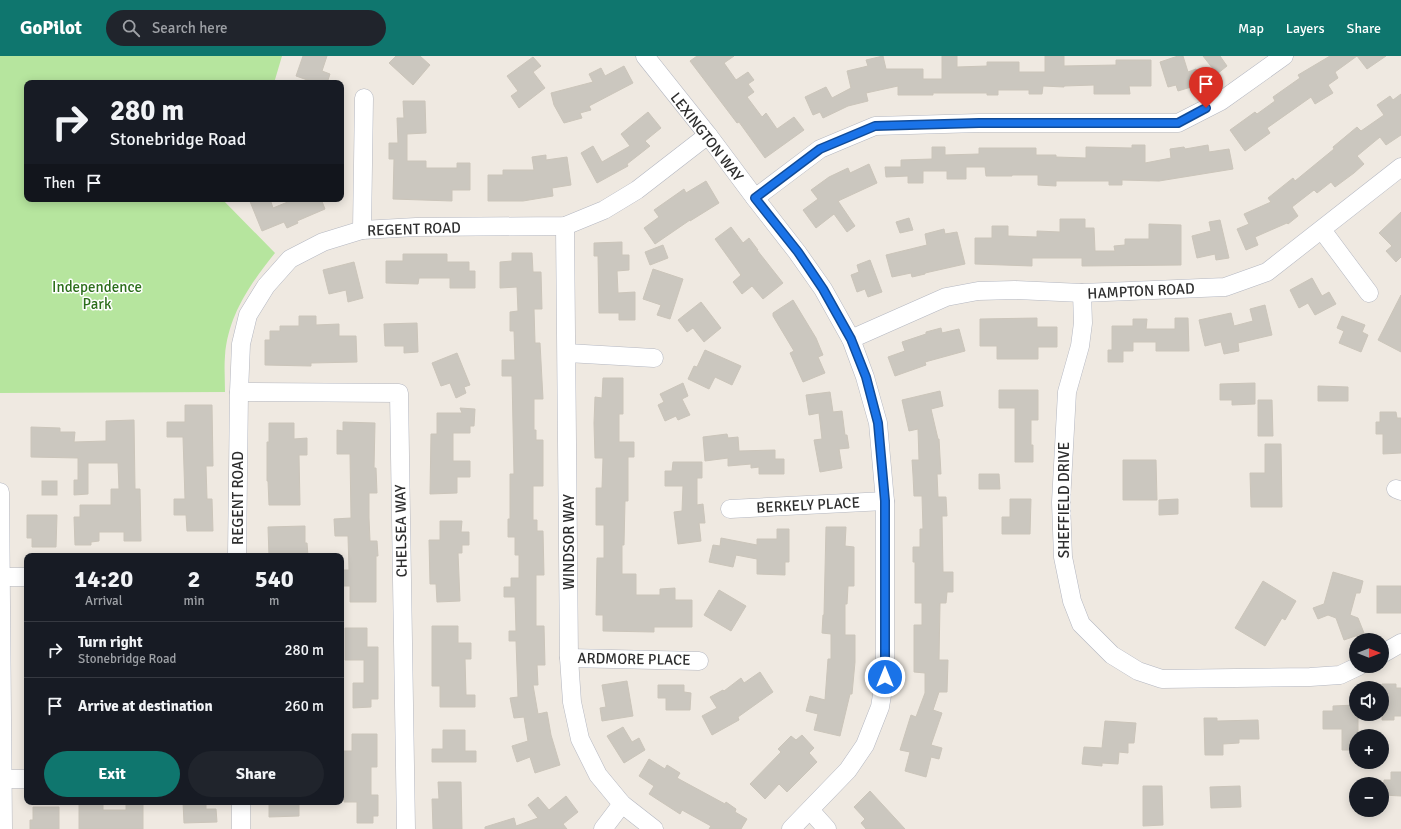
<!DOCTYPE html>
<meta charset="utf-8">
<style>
:root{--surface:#171b24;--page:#20242c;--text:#f1f3f6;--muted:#9ea1a6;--line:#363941;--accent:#0f766e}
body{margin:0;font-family:Signika,sans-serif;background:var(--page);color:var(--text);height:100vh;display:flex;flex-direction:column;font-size:15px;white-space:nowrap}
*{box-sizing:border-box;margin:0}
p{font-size:13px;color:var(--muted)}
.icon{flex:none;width:22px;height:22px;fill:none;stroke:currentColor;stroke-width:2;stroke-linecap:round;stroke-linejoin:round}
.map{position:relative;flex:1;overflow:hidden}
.sheet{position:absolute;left:24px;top:497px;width:320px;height:252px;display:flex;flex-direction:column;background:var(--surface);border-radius:8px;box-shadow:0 2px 10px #0003}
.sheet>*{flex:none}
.top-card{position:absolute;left:24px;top:24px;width:320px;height:122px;border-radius:8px;box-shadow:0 2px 10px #0003;background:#171b24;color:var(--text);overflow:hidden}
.needle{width:26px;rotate:90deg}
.buttons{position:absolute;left:1349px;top:577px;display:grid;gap:8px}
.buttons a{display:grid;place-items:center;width:40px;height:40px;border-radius:50%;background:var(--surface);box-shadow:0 2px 10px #0003;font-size:20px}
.pin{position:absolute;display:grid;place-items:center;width:34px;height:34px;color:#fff;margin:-41px -17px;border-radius:50% 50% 50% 0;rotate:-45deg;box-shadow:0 0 4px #0007}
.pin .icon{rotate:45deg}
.me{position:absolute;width:44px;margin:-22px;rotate:0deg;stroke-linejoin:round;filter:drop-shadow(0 0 3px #0008)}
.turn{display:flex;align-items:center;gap:14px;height:84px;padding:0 20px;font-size:18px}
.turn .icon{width:52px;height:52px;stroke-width:2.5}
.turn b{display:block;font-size:28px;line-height:34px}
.then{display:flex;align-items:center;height:38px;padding:0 20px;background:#0003;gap:8px;font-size:15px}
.eta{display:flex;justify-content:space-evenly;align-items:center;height:68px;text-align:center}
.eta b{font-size:24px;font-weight:700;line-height:28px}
.action{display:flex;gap:8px;margin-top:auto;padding:8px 20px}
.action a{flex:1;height:46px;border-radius:24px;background:var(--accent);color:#fff;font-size:16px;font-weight:700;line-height:46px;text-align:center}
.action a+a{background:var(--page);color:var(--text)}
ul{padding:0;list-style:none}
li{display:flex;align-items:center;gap:12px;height:56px;padding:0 20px;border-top:1px solid var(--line)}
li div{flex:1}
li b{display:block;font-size:15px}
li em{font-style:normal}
header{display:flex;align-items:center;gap:24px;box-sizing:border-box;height:56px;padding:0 20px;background:var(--accent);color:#fff}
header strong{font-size:19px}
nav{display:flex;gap:22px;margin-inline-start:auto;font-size:14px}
.search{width:280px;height:36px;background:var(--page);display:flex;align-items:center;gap:10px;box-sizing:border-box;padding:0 14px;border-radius:22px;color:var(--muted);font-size:15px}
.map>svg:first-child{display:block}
.green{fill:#b6e59e}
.building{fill:#cbc7bf;stroke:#cbc5ba}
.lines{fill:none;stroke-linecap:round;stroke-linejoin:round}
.minor-casing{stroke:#b4b7c1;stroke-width:19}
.minor{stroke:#fff;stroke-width:18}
.route-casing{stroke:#114b97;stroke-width:10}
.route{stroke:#1a73e8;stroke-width:7}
.labels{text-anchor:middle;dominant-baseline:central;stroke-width:3;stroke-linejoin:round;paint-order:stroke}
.street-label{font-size:15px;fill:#2e2e2e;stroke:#fff}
.park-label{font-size:15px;fill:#2c6e1b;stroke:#fff}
</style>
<header>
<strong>GoPilot</strong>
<div class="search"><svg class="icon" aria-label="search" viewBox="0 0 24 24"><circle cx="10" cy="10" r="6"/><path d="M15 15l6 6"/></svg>Search here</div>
<nav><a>Map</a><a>Layers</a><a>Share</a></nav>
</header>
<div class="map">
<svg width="1401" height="773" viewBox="0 0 1401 773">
<rect width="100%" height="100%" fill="#efe9e1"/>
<path class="green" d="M0,0H282L274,27H27V143H222L275,197C251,227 228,259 225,300C224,312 225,324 225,336L0,337Z"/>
<g class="building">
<polygon points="303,0 327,0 322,15 330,18 327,27 316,27 296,20"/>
<polygon points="396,0 420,0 430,9 413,29 389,7"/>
<polygon points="697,0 734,0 724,7 736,24 748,16 754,24 748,28 754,36 747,41 762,61 766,57 777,73 794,61 804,74 765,102 739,66 737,67 690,5"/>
<polygon points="883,0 886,13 923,13 923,23 942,23 942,0 957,0 957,11 987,10 987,6 1019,6 1019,16 1045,16 1045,0 1064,0 1064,10 1116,9 1116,4 1151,4 1151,30 1129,30 1130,38 1094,38 1094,29 1064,30 1064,31 1043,30 1042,38 1029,38 1029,34 998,34 998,39 987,39 987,37 933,37 933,39 898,39 898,30 866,37 868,45 848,50 823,62 820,56 813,59 805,41 826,31 832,42 851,32 847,15 868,10 866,4"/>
<polygon points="1178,0 1183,0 1188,16 1196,13 1201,28 1178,35 1176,29 1168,31 1160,6"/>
<polygon points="1203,0 1220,0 1227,10 1217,18"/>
<polygon points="1330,0 1386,0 1367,13 1357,0 1335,16 1338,22 1328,29 1333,37 1315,48 1311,41 1267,72 1270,77 1245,95 1230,74 1255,56 1257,58 1275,45 1273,41 1300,22 1298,19"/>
<polygon points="533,1 541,10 533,16 545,32 519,52 511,40 518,35 507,20"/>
<polygon points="624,10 633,27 589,50 591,54 580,57 582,62 564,67 554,49 551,37 593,26 589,18 601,12 605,20"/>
<polygon points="1401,38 1401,79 1386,89 1380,81 1357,100 1364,108 1354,117 1335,131 1331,126 1317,137 1314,134 1292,151 1298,160 1288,168 1287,167 1255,181 1258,189 1246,194 1237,173 1249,168 1244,158 1271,146 1268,142 1293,122 1295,125 1334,93 1333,91 1357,71 1361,75 1384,59 1377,49 1390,40 1393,44"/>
<polygon points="403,45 425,45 426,77 407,78 407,105 426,105 426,112 457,112 457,107 470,107 470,134 452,134 452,145 393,143 394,103 389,103 389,87 398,87 397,62 404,62"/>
<polygon points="648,56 661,72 645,85 650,90 627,108 628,110 597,127 581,97 593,90 602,106 630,90 621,78"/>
<polygon points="1132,89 1145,89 1145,107 1171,102 1170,93 1184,91 1185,93 1208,89 1209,96 1229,93 1233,113 1159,125 1122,124 1122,129 1109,129 1109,125 1056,125 1056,130 1038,129 1038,119 1012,119 1012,120 986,120 985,111 966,111 966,123 947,123 947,115 923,115 923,127 908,127 908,120 886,121 885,111 901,111 901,104 932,103 932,91 945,91 945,99 979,98 979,92 1036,92 1036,99 1056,99 1056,101 1086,102 1086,91 1132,92"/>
<polygon points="546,99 546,104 567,101 571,129 552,132 553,140 523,145 488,145 488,119 503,119 503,114 534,114 532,101"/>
<polygon points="869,108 877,127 838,145 855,170 847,176 834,158 816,172 803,154 818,143 811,134 829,121 848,112 850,117"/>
<polygon points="706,125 719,147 690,165 690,164 655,188 644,172 659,161 654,154 684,133 686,137"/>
<polygon points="249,143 270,143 273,152 295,143 321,143 325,153 297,165 298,167 287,172 284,166 262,175"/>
<polygon points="1401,156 1401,201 1396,206 1386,195 1392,190 1379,177"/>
<polygon points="909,162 913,174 900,177 896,166"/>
<polygon points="1060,163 1085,163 1085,172 1094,172 1095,195 1115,195 1114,190 1125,189 1125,183 1149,183 1149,168 1181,169 1181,209 1082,210 1082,202 1032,202 1032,210 975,208 975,182 992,182 992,170 1008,170 1008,180 1037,181 1037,175 1060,176"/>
<polygon points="1220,164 1229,202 1216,204 1215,198 1197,202 1192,180 1211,175 1209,166"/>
<polygon points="731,171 743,187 749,182 758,194 757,194 783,227 763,243 752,230 742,238 733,226 741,219 715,183"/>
<polygon points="944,173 945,178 957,176 965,208 925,217 925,218 912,221 911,217 892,221 886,199 927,189 925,178"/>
<polygon points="622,186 622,199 629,199 629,214 617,215 618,237 635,236 635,264 619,264 619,257 599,257 598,200 594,200 594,187"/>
<polygon points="663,189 668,202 650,209 645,196"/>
<polygon points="512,197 532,197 533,216 541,216 542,253 534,253 535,287 540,287 543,343 534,343 534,374 536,374 536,384 543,384 543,430 533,430 533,464 537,464 537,475 543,475 544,519 536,519 536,570 544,570 545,609 537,609 538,629 533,629 538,658 547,656 551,679 560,709 535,717 530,701 517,706 512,690 528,685 524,661 514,662 510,642 518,641 516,585 509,585 509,575 516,575 515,541 504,541 504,531 511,531 511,522 519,522 519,499 515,499 515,481 508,481 508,463 510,463 510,418 514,418 512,320 502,320 502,304 515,304 514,275 510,275 510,256 518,255 517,231 500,232 500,206 512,205"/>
<polygon points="403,198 447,198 447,206 469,206 469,215 475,215 475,232 450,232 450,222 419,222 418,228 386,227 386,205 403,205"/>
<polygon points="870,204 882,236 868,241 865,233 857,236 851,219 859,216 857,209"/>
<polygon points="354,206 363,242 348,246 346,234 329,238 323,214"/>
<polygon points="653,213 683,223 670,263 657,259 661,249 643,243"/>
<polygon points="1312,222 1322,240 1329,236 1336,248 1315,259 1308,247 1299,252 1290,234"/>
<polygon points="1401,239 1401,296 1378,284"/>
<polygon points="793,244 816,282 823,299 818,301 825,317 803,326 790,297 794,295 773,260 773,257"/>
<polygon points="701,246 721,272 704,286 693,272 687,276 678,264"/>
<polygon points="1265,249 1272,279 1238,287 1239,295 1224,298 1221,286 1205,290 1199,264 1231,257 1234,270 1253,265 1250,253"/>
<polygon points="299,260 316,260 316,269 339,268 339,280 356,280 357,306 311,307 311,310 265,309 265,284 270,284 270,275 280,275 280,270 299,270"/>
<polygon points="1342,260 1365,269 1362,276 1368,279 1361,296 1339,287 1344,275 1337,272"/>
<polygon points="1037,262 1037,271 1057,271 1057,291 1038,291 1038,303 997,303 997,290 980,290 980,263"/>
<polygon points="1175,262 1188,262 1189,295 1156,295 1156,286 1133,286 1133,295 1123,295 1123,306 1108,306 1108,294 1112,294 1112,270 1133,270 1133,263 1147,263 1146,273 1175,273"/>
<polygon points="417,267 418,296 404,297 404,290 385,290 384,268"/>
<polygon points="941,272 942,277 959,273 965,295 925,306 926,309 895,320 888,301 905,295 902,286 926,278 926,276"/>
<polygon points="705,294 741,310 732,329 715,321 709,333 688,323 694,310 697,311"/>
<polygon points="457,297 470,329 464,331 466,337 456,342 450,327 441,330 432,307"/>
<polygon points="603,322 623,322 623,358 619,358 619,386 634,386 634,401 628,401 628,445 625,445 624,489 622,489 622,518 636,518 636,539 660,539 660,533 675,532 675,544 692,544 692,571 654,571 654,576 603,575 603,559 596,559 597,502 604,502 604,469 596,469 596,432 602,432 603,402 595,402 594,367 595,341 602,342"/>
<polygon points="683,327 688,340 682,343 690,359 678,364 676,360 665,365 658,349 664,346 660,338"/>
<polygon points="1255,327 1255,348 1232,349 1232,344 1220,344 1220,328"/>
<polygon points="1318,330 1348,331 1348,345 1318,345"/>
<polygon points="999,334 1038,334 1038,364 1031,364 1031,389 1033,389 1033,406 1015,406 1015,352 999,352"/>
<polygon points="940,335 943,350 931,353 938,383 939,383 941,418 937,418 938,441 946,441 947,460 942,460 943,516 953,516 953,536 947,536 946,547 940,547 939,604 948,604 947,636 939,636 933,654 942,657 931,689 942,692 939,703 931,701 926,721 905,715 910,696 900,694 911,659 916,661 925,637 925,617 914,616 914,569 922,569 922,547 915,547 915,506 913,506 913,491 920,491 920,473 923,473 922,440 914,440 913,419 912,404 919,404 918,373 909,375 902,344"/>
<polygon points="830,336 833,356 842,355 845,379 847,379 849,392 839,393 842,412 820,416 814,384 822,383 819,357 809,359 806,339"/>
<polygon points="1258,344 1272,344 1273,380 1258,380"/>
<polygon points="185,349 212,349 213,410 206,410 207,443 212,443 213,475 187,475 186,459 174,459 174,443 185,443 183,381 167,381 167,366 185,366"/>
<polygon points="460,352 475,353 474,370 470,370 470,377 453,377 453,405 470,405 470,421 457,421 457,437 430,438 431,378 437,378 437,357 462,357"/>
<polygon points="1380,356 1396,356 1397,362 1401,362 1401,397 1383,398 1383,378 1376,378 1376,366 1380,366"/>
<polygon points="134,364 135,433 140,433 141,485 124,485 124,476 99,476 99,485 91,486 91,489 75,489 74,461 80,461 80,449 111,449 111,433 119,433 118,407 88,407 88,438 74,439 74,424 78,424 78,402 31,401 31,371 60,372 60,376 75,376 74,386 106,385 106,365"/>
<polygon points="343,366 375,367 374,412 376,412 377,437 369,437 369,462 370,485 377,485 378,500 376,500 376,546 350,546 350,530 341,530 341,514 349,514 348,480 335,480 334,463 351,462 350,398 337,398 337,374 343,375"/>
<polygon points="269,367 294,367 294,383 307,382 307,399 299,399 300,449 269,449 268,425 267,425 267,386 269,386"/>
<polygon points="727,378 728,382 738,381 739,395 775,394 775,403 784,403 784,418 759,418 759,411 751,412 751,408 728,410 728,402 705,405 703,381"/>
<polygon points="1265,388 1281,388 1282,451 1251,451 1250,417 1265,417"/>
<polygon points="1123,404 1156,404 1157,444 1123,444"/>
<polygon points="673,406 702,406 702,422 697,422 697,449 703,448 705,467 699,467 701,485 678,488 674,456 682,455 683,430 665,430 665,415 672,415"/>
<polygon points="979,418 999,418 1000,433 979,433"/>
<rect x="42" y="425" width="15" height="14"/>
<polygon points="1010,443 1031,443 1030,478 1002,478 1002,461 1010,461"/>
<polygon points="1178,443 1178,458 1159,459 1159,444"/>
<polygon points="27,459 57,459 56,491 32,491 32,482 27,482"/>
<polygon points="440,465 462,465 461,476 469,476 469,489 462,489 462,497 458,497 460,545 437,546 436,528 430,528 429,484 440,484"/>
<polygon points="305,470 305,487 307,487 308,500 269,500 268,471"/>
<polygon points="826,471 846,471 845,490 854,491 854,530 848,530 847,548 845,548 845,579 855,579 855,606 852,638 850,638 840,680 814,674 818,658 806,655 810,640 825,644 828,603 831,603 831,578 822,577 823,559 824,559"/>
<polygon points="777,473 789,473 789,506 785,506 785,519 757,518 757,503 736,499 733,511 709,506 713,489 720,490 721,482 757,489 757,483 777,483"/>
<polygon points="1333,516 1363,525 1360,537 1356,537 1350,559 1358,562 1364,577 1344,584 1336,562 1328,559 1318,563 1313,552 1324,548"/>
<polygon points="1263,525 1296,545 1285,564 1282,562 1265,590 1235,572"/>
<rect x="1377" y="530" width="24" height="27"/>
<polygon points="719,534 746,550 731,575 704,559"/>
<polygon points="432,570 458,570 458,587 471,587 471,603 465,603 466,639 475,639 475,651 440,651 440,630 432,630"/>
<polygon points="345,572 367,572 367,591 378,591 378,643 371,643 371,651 353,652 353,627 364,627 364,604 345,604"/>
<polygon points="760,616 773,636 738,661 739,664 712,679 702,660 717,652 710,641 723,634 724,635 741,622 744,627"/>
<polygon points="627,625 633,660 602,665 600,652 606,651 602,629"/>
<polygon points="1382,628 1396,628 1396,632 1401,632 1401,660 1394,660 1394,664 1382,664"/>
<polygon points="658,629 684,629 684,636 691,637 690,654 666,654 666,642 658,642"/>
<polygon points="1356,649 1356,658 1358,658 1358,680 1356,680 1356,694 1342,694 1342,673 1323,673 1323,655 1333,655 1333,650"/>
<polygon points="1204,662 1217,662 1217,665 1258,664 1259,683 1239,683 1239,687 1223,688 1223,699 1205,699"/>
<polygon points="1105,665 1136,667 1134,687 1128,687 1128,697 1119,696 1118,708 1102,707 1102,710 1082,708 1084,691 1102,692"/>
<polygon points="623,671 632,686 639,682 645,694 624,707 607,680"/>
<polygon points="443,674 465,674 465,695 476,695 476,706 432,706 432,693 443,693"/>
<polygon points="352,678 377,678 377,711 371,711 371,739 378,739 378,760 373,760 373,767 357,767 357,746 344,746 344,711 342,711 342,695 352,695"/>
<polygon points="802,679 814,692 809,697 817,706 787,736 779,728 765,743 750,728 781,696 778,693 791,680 796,684"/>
<polygon points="649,703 665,713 667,709 680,717 677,722 725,748 726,746 736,753 735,756 747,763 741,773 709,773 711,770 682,754 680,758 649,738 654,730 639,720"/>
<polygon points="1391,716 1401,716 1401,740 1383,739 1384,724 1391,724"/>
<polygon points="438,726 461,726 462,773 433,773 432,743 439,743"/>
<polygon points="1143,730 1162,730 1163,769 1143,770"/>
<polygon points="1240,730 1241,751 1211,752 1210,731"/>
<polygon points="870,735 905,773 866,773 861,767 865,763 854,751"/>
<polygon points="566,740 578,756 563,768 567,773 485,773 485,771 514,762 516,770 538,762 528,749 538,741 549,754"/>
<polygon points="126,746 143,746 143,773 79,773 79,748 103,748 103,754 126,754"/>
<polygon points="183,746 206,746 206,753 216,753 217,766 184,767"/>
<polygon points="269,746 299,746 299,760 269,761"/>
<polygon points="33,751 59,751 59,773 30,773 30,764 33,764"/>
</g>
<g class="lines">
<g class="minor-casing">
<g id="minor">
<polyline points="645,0 708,79 755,142 797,196 823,233 851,283 865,321 878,367 885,445 885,621 880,651 865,689 848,714 791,773"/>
<polyline points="755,142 820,93 875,70 979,67 1178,67 1221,45 1284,0"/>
<polyline points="565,170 569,602 572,646 580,683 598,719 622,748 654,773"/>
<polyline points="362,174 364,42"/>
<polyline points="1322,174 1369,237"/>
<polyline points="1082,237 1083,267 1080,290 1067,336 1061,446 1063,501 1072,545 1081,568 1112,599 1138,615 1162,623 1310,621 1340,619 1359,610"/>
<polyline points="851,283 946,241 978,235 1015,234 1082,237 1225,231 1267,216 1401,111"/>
<polyline points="567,297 654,302"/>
<polyline points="239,336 399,337 406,773"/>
<polyline points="1396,433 1401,435"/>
<polyline points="0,436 3,773"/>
<polyline points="730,453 885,445"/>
<polyline points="237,500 239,336 241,288 248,259 266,230 290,203 323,186 362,174 416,171 565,170 604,154 637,134 708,79"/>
<polyline points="0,521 27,521"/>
<polyline points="1382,598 1401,587"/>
<polyline points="569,602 699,605"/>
<polyline points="0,723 27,723"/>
<polyline points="241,746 241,773"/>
<polyline points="810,754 827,773"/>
<polyline points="603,773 622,748"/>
</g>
</g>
<use href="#minor" class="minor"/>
</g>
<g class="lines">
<g class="route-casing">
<polyline id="route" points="885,621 885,445 878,367 866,321 851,283 823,233 798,196 755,142 820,93 875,70 979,67 1178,67 1206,52"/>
</g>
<use href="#route" class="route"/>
</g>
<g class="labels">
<g class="street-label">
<text transform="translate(707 81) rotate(52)">LEXINGTON WAY</text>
<text transform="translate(414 173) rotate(-2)">REGENT ROAD</text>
<text transform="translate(1141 235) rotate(-3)">HAMPTON ROAD</text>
<text transform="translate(238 442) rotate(-90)">REGENT ROAD</text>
<text transform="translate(1064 444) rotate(-90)">SHEFFIELD DRIVE</text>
<text transform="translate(808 449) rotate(-3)">BERKELY PLACE</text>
<text transform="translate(401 475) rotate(-91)">CHELSEA WAY</text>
<text transform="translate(569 486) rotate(-90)">WINDSOR WAY</text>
<text transform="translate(634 603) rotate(1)">ARDMORE PLACE</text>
</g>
<g class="park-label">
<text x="97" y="231">Independence<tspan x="97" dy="17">Park</tspan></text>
</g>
</g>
</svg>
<div class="buttons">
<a><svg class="needle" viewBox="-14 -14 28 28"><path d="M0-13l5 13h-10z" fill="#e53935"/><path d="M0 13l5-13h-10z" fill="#9ea1a6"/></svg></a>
<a><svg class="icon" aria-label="sound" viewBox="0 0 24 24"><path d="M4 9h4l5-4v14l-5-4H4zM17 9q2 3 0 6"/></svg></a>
<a>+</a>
<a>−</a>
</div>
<div class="pin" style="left:1206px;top:52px;background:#d93025"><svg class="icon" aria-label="arrive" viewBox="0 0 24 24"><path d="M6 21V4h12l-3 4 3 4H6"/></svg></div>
<svg class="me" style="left:885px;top:621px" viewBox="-20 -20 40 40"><circle r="17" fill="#1a73e8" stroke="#fff" stroke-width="3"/><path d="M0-11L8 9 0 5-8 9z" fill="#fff"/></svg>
<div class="top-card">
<div class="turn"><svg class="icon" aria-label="right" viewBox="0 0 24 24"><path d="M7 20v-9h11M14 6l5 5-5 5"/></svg><div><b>280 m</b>Stonebridge Road</div></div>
<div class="then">Then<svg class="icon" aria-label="arrive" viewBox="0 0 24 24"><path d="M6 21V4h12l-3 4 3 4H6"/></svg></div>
</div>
<section class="sheet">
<div class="eta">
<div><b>14:20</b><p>Arrival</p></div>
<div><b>2</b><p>min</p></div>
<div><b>540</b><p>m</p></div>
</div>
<ul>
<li><svg class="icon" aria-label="right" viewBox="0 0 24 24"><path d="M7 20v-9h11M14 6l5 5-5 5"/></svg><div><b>Turn right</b><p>Stonebridge Road</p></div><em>280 m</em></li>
<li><svg class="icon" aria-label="arrive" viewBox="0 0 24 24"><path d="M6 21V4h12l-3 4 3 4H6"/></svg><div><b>Arrive at destination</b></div><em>260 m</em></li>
</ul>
<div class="action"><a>Exit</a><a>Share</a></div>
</section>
</div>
